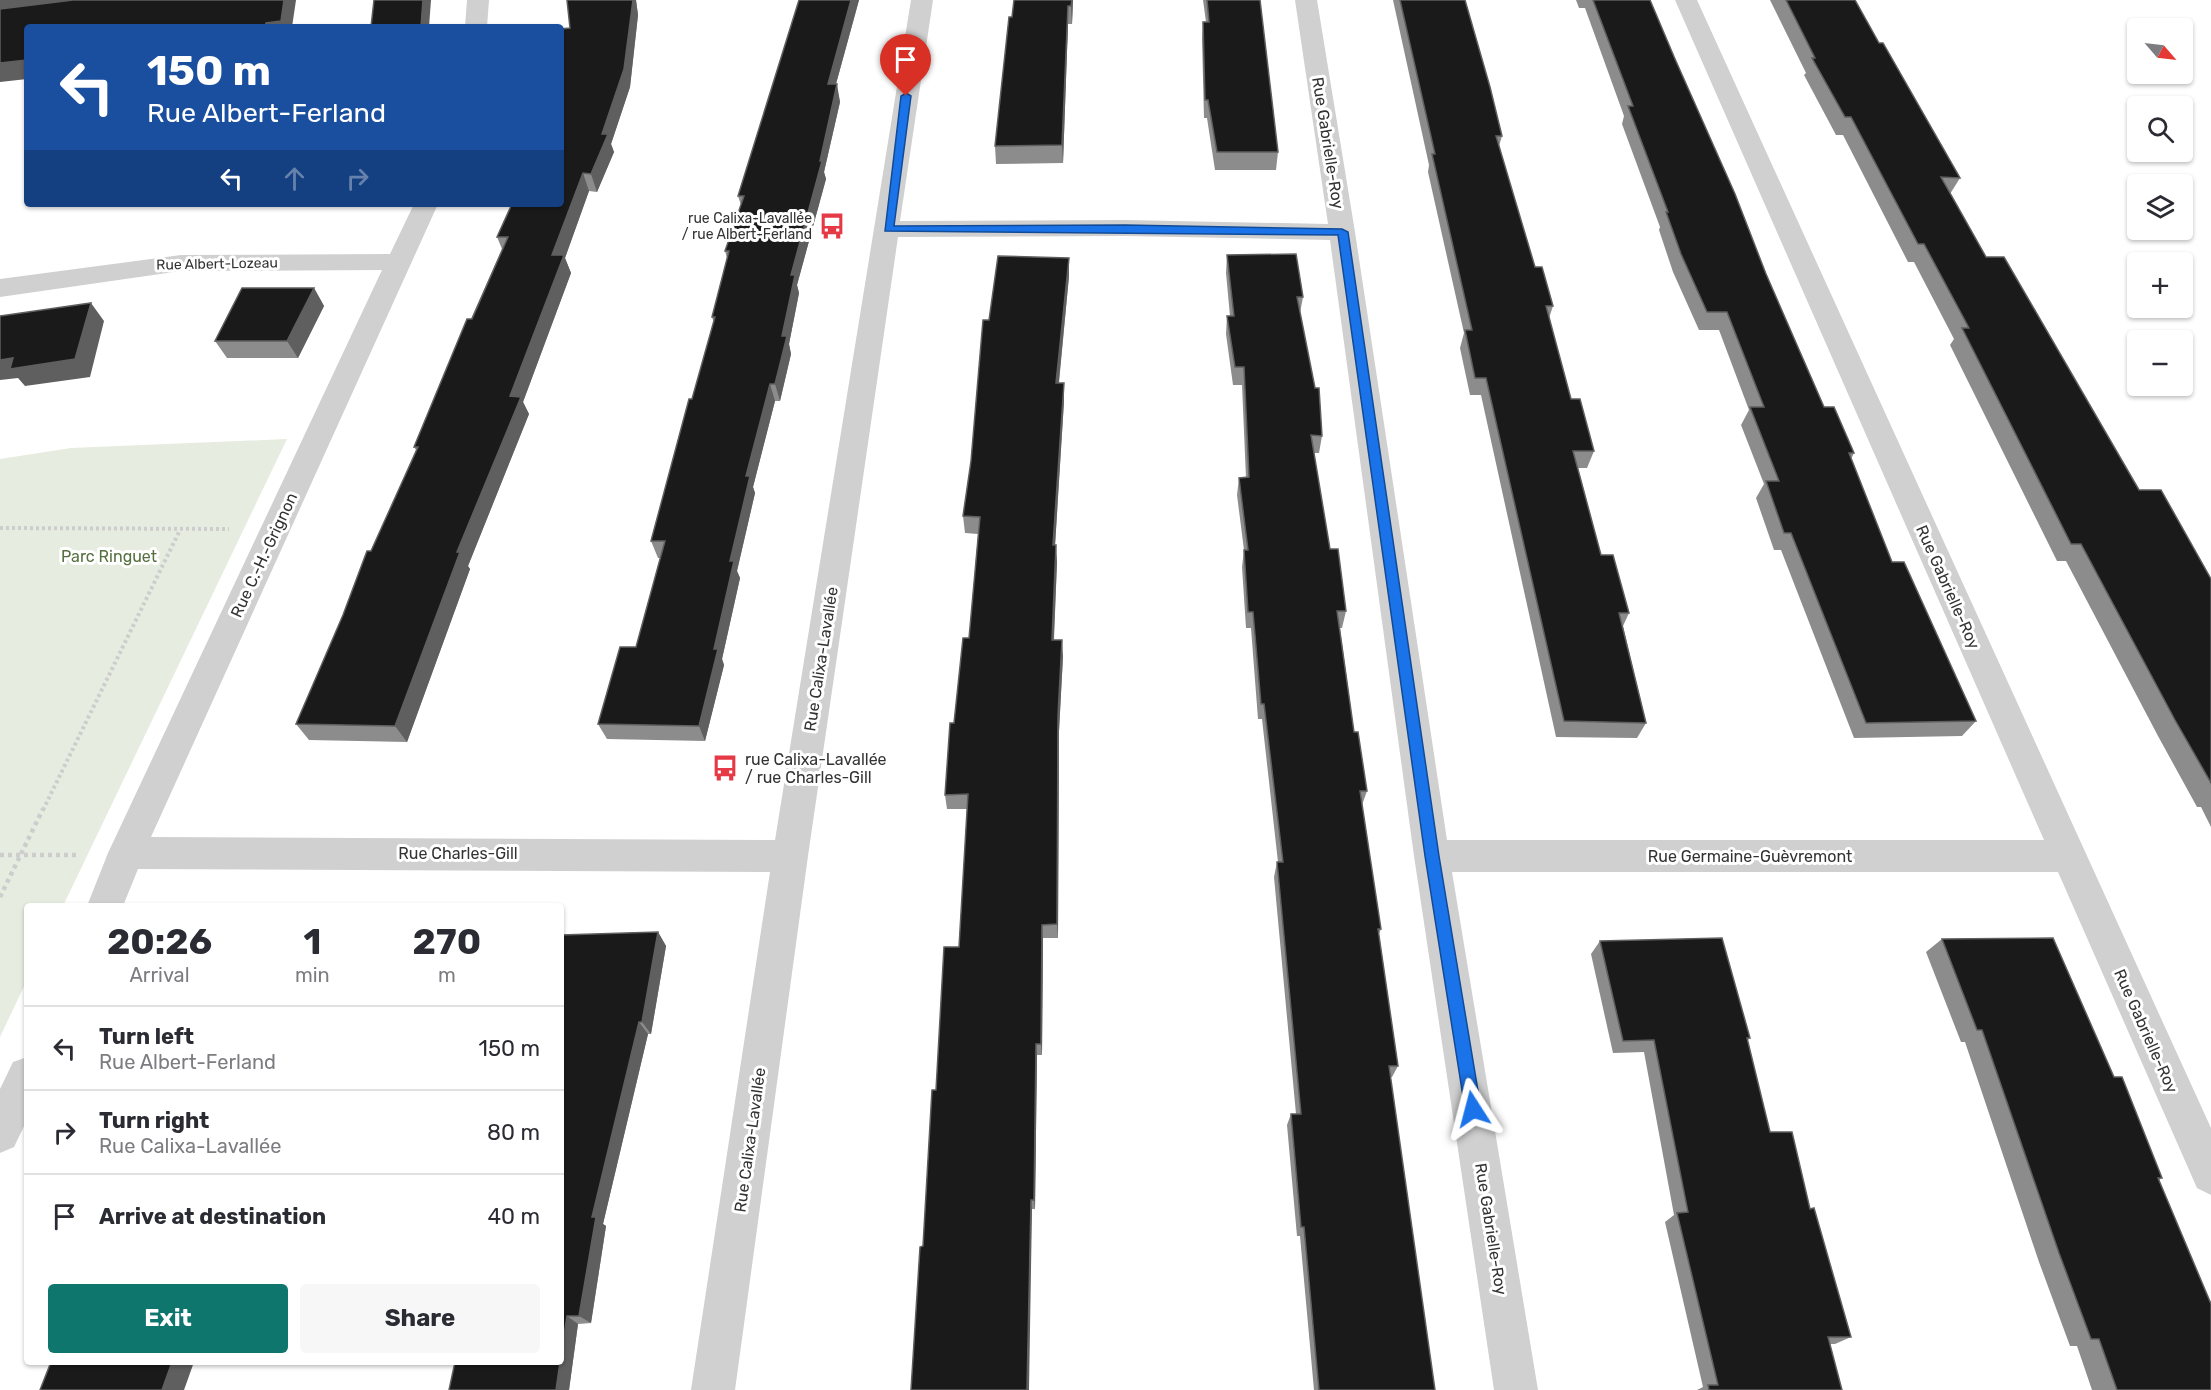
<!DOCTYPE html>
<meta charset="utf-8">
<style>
:root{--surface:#fff;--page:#f7f7f7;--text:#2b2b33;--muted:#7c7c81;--line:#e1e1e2;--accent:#0f766e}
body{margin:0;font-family:Rubik,sans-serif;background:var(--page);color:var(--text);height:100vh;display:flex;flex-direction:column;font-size:22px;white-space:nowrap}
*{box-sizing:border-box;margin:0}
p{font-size:20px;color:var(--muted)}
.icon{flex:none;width:33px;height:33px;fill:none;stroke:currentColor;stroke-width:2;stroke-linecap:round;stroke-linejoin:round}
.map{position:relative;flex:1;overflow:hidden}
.panel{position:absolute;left:24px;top:903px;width:540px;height:462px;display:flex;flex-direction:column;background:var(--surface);border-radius:6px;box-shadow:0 2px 4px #0004}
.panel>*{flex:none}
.banner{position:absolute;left:24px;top:24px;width:540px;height:183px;border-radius:6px;box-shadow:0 2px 4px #0004;background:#1a4fa0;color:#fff;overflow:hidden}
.needle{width:39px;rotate:118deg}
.fabs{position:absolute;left:2127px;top:18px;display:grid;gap:12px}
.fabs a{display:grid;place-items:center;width:66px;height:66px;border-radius:6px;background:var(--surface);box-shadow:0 2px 4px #0004;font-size:30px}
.pin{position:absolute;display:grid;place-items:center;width:51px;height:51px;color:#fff;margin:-62px -26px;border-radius:50% 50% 50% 0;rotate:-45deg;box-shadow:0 0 6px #0007}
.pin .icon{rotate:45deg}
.me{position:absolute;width:66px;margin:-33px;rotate:351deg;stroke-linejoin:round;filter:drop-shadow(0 0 4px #0008)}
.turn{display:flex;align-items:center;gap:21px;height:126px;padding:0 24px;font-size:27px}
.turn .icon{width:78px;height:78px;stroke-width:2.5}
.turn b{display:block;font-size:42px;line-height:51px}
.lanes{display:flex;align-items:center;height:57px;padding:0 24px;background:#0003;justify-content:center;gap:30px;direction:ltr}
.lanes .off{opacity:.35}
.eta{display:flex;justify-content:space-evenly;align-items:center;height:102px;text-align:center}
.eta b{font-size:36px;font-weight:700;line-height:42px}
.primary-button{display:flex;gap:12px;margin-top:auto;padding:12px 24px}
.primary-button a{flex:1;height:69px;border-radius:6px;background:var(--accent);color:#fff;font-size:24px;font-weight:700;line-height:69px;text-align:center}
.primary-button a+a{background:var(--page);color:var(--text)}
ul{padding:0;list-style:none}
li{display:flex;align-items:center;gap:18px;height:84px;padding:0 24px;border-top:2px solid var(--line)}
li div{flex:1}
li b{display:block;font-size:22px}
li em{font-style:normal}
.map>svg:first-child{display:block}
.green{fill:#e6ecdf}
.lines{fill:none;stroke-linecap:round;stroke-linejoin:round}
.path-far1{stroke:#cdcdcd;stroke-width:4;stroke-dasharray:3 3;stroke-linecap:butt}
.path{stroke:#cdcdcd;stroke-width:4.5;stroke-dasharray:4 4;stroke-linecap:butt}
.minor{fill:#d0d0d0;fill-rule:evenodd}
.wall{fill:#8c8c8c}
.shaded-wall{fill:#5f5f5f}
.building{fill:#1a1a1a;stroke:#5f5f5f;stroke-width:1.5}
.route{fill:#1a73e8;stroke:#114b97;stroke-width:1.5}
.labels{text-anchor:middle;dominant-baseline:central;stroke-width:6;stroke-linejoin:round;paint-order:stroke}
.far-poi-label{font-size:14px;fill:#333;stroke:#fff;text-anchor:end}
.far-street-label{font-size:14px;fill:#333;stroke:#fff}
.street-label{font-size:16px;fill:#333;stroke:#fff}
.park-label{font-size:16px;fill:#56703f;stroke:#fff}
.poi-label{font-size:16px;fill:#333;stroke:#fff;text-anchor:start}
</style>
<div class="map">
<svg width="2211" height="1390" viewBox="0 0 2211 1390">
<rect width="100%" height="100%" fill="#fff"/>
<polygon class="green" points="287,439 63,906 27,906 27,980 0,1037 0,459 71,448"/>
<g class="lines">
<g class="path-far1">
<polyline points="0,528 229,529"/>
<polyline points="43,810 180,530"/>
</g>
<g class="path">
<polyline points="0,855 77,855"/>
<polyline points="0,897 43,809"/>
</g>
<g class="minor">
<polygon points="467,0 489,0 487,27 465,27"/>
<polygon points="911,0 933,0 900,221 1125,220 1328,224 1295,0 1317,0 1355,232 1447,840 2044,840 1675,0 1697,0 2211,1128 2211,1195 2197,1188 2058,872 1452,872 1538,1390 1494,1390 1414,856 1330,240 1125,236 898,237 808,856 735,1390 691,1390 770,872 138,869 123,906 87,906 108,853 382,270 181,271 0,297 0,279 181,255 390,254 414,204 438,204 151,837 775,840"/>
<polygon points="27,1057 27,1120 14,1147 0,1153 0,1089 13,1062"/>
</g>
</g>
<g class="wall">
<polygon points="567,0 636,0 638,15 630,87 611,144 614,152 597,192 589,191 565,258 571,273 523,402 529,414 468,566 470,569 407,742 309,740 296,724 416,450 414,447 502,249 497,237 561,204 570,28"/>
<polygon points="799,0 859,0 836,84 840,102 824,172 826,179 797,285 799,293 789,344 791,354 780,401 775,401 753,487 755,493 737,571 740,578 722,659 724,665 705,741 607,739 598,724 636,647 660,558 658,558 651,541 714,323 712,317 727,258 725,251 741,205 738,196"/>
<polygon points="1073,0 1072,24 1068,24 1063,163 996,164 995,146 1012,17"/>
<polygon points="1203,0 1260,0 1278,152 1276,170 1215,170 1207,118 1204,118 1202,39 1203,22 1206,22"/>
<polygon points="1393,0 1465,0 1502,136 1499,146 1535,267 1553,306 1549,318 1571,399 1594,451 1587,468 1578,468 1601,555 1629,613 1623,626 1646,723 1637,738 1556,737 1481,395 1470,395 1460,348 1464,333 1428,172 1429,165"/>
<polygon points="1576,0 1650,0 1766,274 1824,407 1854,453 1851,459 1892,562 1976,721 1962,736 1854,738 1781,550 1774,550 1756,498 1764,484 1741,425 1749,410 1719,330 1699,330 1673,272 1659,230 1660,227 1622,124 1624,116 1585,8 1579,8"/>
<polygon points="1770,0 1855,0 1879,43 1960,178 1950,194 1986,257 2139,490 2211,579 2211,827 2201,807 2197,807 2158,736 2066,561 2057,561 1950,345 1954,339 1914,262 1908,262 1843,135 1836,135 1804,75 1806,73"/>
<polygon points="1227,255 1303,297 1300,313 1322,436 1319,453 1314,453 1330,549 1346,611 1342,628 1340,628 1354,732 1367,791 1362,805 1381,929 1379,934 1398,1066 1392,1077 1390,1077 1435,1390 1314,1390 1300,1236 1297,1236 1287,1125 1291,1114 1296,1114 1274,877 1277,862 1278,862 1262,719 1258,719 1251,628 1246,628 1242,567 1244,550 1237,495 1239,478 1246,478 1242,385 1233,385 1226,334 1227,316 1230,316 1226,273"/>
<polygon points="1069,258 1069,276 1059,383 1064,401 1055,545 1057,562 1054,640 1063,656 1059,731 1058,938 1043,938 1042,1055 1037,1055 1035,1209 1032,1209 923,1246 936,1090 959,947 967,809 947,809 945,795 954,723 969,638 978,534 965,533 963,516 971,461 989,320"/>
<polygon points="314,288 324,306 298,358 227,358 215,341"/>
<polygon points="658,932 666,946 651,1034 648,1034 603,1224 606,1226 591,1323 578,1324 569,1390 561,935"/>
<polygon points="1942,939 2114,1077 2162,1178 2159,1180 2211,1390 2092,1390 2077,1346 2070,1346 2039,1262 1965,1042 1961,1042 1926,952"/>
<polygon points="1600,941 1750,1038 1747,1041 1770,1132 1810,1209 1851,1337 1835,1344 1830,1344 1842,1390 1697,1390 1703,1387 1665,1222 1674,1215 1644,1052 1613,1053 1591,954"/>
</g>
<g class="shaded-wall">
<polygon points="0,0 85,0 0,10"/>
<polygon points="284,0 296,0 292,27 265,27 266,23"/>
<polygon points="423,0 431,0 429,27 421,27"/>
<polygon points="633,0 636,0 638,15 630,87 611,144 614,152 597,192 591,174 602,134"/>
<polygon points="851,0 859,0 831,102 828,84"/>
<polygon points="1072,0 1073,0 1072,24 1071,6"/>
<polygon points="1068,6 1068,24 1063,163 1062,145"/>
<polygon points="27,60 27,79 0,82 0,63"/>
<polygon points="837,84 840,102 824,172 826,179 797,285 799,293 789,344 791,354 780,401 775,384 791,275 820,161"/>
<polygon points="583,173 589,191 565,258 571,273 523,402 529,414 468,566 470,569 407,742 395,726 510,396 552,255"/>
<polygon points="1069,258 1069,276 1057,400 1056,383"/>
<polygon points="314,288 324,306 298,358 287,341"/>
<polygon points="91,303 104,321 90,377 25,386 18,378 0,380 0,360"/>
<polygon points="1064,383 1064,401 1054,562 1053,545"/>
<polygon points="770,384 775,401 753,487 755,493 737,571 740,578 722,659 724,665 705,741 699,726 714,649 746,476"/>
<polygon points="1056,545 1057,562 1053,656 1052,640"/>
<polygon points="1062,640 1063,656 1059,731 1058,938 1057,924 1058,715"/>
<polygon points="1042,925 1043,938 1042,1055 1041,1044"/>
<polygon points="658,932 666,946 651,1034 642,1022"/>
<polygon points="639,1022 648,1034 603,1224 606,1226 591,1323 579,1316 592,1217"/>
<polygon points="1036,1044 1037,1055 1035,1209 1034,1200"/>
<polygon points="1031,1200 1032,1209 1029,1390 1027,1390"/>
<polygon points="567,1316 578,1324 569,1390 556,1390 560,1362 561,1362 561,1354"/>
<polygon points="172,1362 194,1362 184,1390 162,1390"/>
</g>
<g class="building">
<polygon points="73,0 284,0 281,21 266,23 265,27 27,27 27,60 0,63 0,9"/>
<polygon points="374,0 423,0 421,27 371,27"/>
<polygon points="567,0 633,0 624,69 602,134 608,134 591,174 583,173 552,255 564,255 510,396 521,397 457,552 460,552 395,726 296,724 343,615 367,551 371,551 418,447 414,447 467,319 472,319 508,237 497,237 512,204 561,204 561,29 570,28"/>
<polygon points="799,0 851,0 828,84 837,84 820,161 822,161 791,275 795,275 782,336 787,336 775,384 770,384 746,476 750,476 730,561 734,561 714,649 718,649 699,726 598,724 620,647 636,647 665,541 651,541 689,399 692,399 715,317 712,317 729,251 725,251 744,196 738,196"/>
<polygon points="1014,0 1072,0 1071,6 1068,6 1062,145 995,146 1009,17 1012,17"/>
<polygon points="1207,0 1260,0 1278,152 1217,152 1208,100 1205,100 1203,22 1209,22"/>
<polygon points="1400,0 1465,0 1490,87 1502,136 1496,136 1535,267 1542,267 1553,306 1546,306 1571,399 1580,399 1594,451 1573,451 1601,555 1613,555 1629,613 1619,613 1646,723 1564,721 1486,378 1475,378 1465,330 1472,330 1432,154 1435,154"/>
<polygon points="1593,0 1650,0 1675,59 1735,194 1766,274 1824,407 1834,407 1854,453 1849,453 1892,562 1904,562 1976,721 1866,723 1791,533 1784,533 1766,481 1779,481 1750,407 1764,407 1727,312 1707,312 1681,254 1666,212 1668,212 1628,106 1633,106"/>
<polygon points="1786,0 1855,0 1879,43 1883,43 1960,178 1941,177 1986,257 2004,257 2139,490 2161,490 2211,579 2211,783 2175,720 2081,544 2071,544 1962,328 1969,328 1924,244 1918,244 1851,117 1845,117 1812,58 1815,58"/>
<polygon points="1296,254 1303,297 1297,297 1315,388 1319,388 1322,436 1311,435 1330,549 1338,549 1346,611 1337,611 1354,732 1358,732 1367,791 1360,791 1381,929 1378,929 1398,1066 1389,1066 1435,1390 1319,1390 1304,1227 1301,1227 1291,1114 1301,1114 1277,862 1283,862 1264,704 1261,704 1253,612 1248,612 1244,550 1248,550 1239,478 1249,477 1244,367 1235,367 1227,316 1234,316 1227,255"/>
<polygon points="998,256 1069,258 1056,383 1064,383 1053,545 1056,545 1052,640 1062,640 1058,715 1057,924 1042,925 1041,1044 1036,1044 1034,1200 1031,1200 1027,1390 911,1390 920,1247 923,1246 932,1090 936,1090 944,947 959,947 968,794 945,795 950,723 954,723 963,638 969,638 980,517 963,516 971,461 983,320 989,320"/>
<polygon points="242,288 314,288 287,341 215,341"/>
<polygon points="91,303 75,359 10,369 13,358 0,360 0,316"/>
<polygon points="658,932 642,1022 639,1022 592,1217 596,1217 579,1316 567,1316 561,1354 561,935"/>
<polygon points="1722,938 1750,1038 1747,1038 1770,1132 1792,1132 1810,1209 1814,1208 1851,1337 1828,1337 1842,1390 1709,1390 1708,1385 1718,1385 1677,1213 1688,1212 1654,1040 1623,1041 1600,941"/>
<polygon points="2053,938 2114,1077 2122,1077 2162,1178 2158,1178 2211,1304 2211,1390 2117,1390 2099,1339 2091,1339 2059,1253 1982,1030 1977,1030 1942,939"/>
<polygon points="51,1362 172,1362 162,1390 40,1390"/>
<polygon points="455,1362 560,1362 556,1390 449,1390"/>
</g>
<polygon class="route" points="906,93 911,96 894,226 1125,225 1342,229 1348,232 1439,856 1481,1109 1479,1115 1473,1117 1467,1115 1465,1109 1425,856 1338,235 885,231 901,96"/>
<defs>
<g id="bus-bare" transform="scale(2.07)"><path d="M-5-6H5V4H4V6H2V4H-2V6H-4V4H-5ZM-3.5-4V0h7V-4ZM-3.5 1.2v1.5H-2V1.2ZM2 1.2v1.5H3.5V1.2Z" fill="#e63946" stroke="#fff" stroke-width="2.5" paint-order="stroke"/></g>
</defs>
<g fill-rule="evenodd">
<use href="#bus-bare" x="832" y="226"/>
<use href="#bus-bare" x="725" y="768"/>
</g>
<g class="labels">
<g class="far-poi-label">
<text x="812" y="218">rue Calixa-Lavallée<tspan x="812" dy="16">/ rue Albert-Ferland</tspan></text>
</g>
<g class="far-street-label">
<text transform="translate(217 264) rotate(-1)">Rue Albert-Lozeau</text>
</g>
<g class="street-label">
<text transform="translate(1328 143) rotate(81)">Rue Gabrielle-Roy</text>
<text transform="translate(264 555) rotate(-65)">Rue C.-H.-Grignon</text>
<text transform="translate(1948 587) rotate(66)">Rue Gabrielle-Roy</text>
<text transform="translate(821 659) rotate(-81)">Rue Calixa-Lavallée</text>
<text x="458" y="853">Rue Charles-Gill</text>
<text x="1750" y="856">Rue Germaine-Guèvremont</text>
<text transform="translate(2146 1031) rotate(66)">Rue Gabrielle-Roy</text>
<text transform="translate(750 1140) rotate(-82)">Rue Calixa-Lavallée</text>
<text transform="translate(1491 1229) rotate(81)">Rue Gabrielle-Roy</text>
</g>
<g class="park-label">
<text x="109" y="556">Parc Ringuet</text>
</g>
<g class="poi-label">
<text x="745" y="759">rue Calixa-Lavallée<tspan x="745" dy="18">/ rue Charles-Gill</tspan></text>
</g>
</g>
</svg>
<div class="fabs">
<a><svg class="needle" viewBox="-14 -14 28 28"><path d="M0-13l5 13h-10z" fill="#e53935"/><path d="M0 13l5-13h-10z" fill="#7c7c81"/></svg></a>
<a><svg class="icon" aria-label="search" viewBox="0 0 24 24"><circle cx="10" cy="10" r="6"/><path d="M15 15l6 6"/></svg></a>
<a><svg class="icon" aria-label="layers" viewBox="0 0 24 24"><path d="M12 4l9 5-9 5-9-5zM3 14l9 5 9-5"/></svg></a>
<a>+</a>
<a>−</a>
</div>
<div class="pin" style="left:906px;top:96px;background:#d93025"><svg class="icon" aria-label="arrive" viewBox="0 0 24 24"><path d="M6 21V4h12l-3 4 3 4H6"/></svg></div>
<svg class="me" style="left:1473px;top:1109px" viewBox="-20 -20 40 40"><path d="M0-17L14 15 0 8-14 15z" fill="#1a73e8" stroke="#fff" stroke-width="4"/></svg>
<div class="banner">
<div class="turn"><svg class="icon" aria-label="left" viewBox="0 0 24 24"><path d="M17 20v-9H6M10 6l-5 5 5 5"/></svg><div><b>150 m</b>Rue Albert-Ferland</div></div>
<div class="lanes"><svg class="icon" aria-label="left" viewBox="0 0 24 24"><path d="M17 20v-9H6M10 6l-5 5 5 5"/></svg><svg class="icon off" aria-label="ahead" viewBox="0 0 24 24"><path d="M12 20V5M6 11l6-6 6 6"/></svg><svg class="icon off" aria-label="right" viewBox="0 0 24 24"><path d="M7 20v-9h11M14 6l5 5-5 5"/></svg></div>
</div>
<section class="panel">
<div class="eta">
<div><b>20:26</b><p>Arrival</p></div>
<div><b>1</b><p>min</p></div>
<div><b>270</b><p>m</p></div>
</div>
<ul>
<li><svg class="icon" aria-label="left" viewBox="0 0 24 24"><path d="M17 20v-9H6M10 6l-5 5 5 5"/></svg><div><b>Turn left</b><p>Rue Albert-Ferland</p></div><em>150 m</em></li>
<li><svg class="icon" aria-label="right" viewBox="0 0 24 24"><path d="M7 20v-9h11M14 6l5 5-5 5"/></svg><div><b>Turn right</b><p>Rue Calixa-Lavallée</p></div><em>80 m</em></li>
<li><svg class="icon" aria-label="arrive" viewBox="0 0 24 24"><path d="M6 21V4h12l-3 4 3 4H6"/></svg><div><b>Arrive at destination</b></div><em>40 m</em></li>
</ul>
<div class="primary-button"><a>Exit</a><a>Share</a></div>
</section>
</div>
